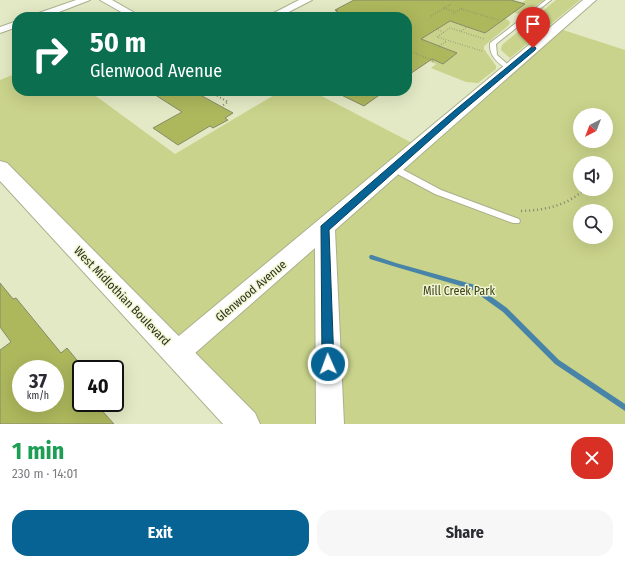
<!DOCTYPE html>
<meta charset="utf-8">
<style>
:root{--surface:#fff;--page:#f7f7f7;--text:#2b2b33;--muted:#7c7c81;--accent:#076393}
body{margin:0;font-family:"Fira Sans Condensed",sans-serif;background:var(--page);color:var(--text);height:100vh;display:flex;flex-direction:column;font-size:15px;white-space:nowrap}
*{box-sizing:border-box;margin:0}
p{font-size:13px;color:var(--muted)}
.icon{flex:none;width:22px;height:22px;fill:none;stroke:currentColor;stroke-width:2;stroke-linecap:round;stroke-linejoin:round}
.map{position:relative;height:424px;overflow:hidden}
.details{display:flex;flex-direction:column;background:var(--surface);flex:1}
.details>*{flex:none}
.banner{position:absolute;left:12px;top:12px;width:400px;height:84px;border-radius:16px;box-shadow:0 4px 16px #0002;background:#0b6e4f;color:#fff;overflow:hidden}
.needle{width:26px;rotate:222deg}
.controls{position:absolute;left:573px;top:108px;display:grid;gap:8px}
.controls a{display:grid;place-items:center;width:40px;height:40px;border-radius:50%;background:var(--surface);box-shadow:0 4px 16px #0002;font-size:20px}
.speed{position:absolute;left:12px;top:360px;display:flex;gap:8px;font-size:20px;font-weight:700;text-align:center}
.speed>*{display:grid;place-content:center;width:52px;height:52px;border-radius:50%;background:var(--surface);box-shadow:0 4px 16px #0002;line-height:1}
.speed small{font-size:10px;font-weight:400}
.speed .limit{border:2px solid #111;border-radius:6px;background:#fff;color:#111}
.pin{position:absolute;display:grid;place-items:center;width:34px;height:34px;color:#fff;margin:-41px -17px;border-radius:50% 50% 50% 0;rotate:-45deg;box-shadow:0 0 4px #0007}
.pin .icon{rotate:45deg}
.me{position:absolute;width:44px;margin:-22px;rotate:358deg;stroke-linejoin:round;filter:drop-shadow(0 0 3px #0008)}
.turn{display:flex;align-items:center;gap:14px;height:84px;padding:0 12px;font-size:18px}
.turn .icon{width:52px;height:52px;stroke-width:2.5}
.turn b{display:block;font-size:28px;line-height:34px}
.round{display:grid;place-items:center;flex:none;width:42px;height:42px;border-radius:16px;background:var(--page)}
.head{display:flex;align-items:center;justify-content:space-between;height:68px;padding:0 12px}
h1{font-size:24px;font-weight:700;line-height:30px;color:#1e9e55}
.cta{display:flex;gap:8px;margin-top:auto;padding:8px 12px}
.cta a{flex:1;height:46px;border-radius:16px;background:var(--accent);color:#fff;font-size:16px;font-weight:700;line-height:46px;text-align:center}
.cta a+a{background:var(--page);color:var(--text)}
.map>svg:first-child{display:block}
.green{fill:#cad38b;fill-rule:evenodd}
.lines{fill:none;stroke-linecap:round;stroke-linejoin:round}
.stream{fill:#4884a7;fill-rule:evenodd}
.building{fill:#adb75c;stroke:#868b69;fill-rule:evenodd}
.service-casing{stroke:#abb08d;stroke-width:2}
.minor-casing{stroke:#abb08d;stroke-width:2}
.tertiary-casing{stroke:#abb08d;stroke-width:2}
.secondary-casing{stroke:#abb08d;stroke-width:2}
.path-far2{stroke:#83876e;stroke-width:1.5;stroke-dasharray:0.5 2;stroke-linecap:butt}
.path-far1{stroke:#83876e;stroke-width:2;stroke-dasharray:1 2.5;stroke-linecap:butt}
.path{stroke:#83876e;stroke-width:2.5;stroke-dasharray:1 3;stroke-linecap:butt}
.service{fill:#fff;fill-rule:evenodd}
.minor{fill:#fff;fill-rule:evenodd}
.tertiary{fill:#fff;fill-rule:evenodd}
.secondary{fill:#fff;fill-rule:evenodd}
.route{fill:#076393;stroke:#054060}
.labels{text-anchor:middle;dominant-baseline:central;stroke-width:3;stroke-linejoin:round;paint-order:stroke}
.street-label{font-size:12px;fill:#2d2f21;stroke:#f0f6d1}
.park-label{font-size:12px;fill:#3f431d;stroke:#f0f6d1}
</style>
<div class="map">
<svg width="625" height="424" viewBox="0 0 625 424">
<rect width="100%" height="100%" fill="#e3e9c4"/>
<g class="green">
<polygon points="476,0 489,0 518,9 524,5 521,3 526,0 544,0 522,15"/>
<polygon points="556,0 580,0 510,58 501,50 502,45"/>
<polygon points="451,4 501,21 505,18 510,22 509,25 484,46 484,49 496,66 496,69 478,83 466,82 431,68 436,64 407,52 407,49 443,64 457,53 421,39 450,21 485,33 497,25 463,12 457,16 448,13 438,18 428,15 407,27 407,24 430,11 437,13"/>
<path d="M557,28L625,50V424H244L0,168V80L17,73V91H89L175,154L281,91H312L418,146ZM580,115H606V141H580ZM580,163H606V189H580ZM580,211H606V237H580Z"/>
</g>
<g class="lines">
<polygon class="stream" points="370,255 372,255 396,263 475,285 507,308 559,360 625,404 625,411 555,364 503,312 471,289 396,267 370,259 369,257"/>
</g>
<g class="building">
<polygon points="354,0 511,0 525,4 485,33 450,21 421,39 457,53 443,64 432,59 407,76 407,17 326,17 338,11 335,10"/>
<polygon points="149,91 193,91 233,113 225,118 228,120 213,128 210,126 178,145 153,128 182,112"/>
<polygon points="333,91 385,91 364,106"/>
<path d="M0,283L13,299L16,298L61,353L67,348L81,365V403H95L114,424H0V350L11,342L0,327ZM21,369H55V403H21Z"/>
</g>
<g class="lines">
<g class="service-casing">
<g id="service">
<path d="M546,0H551L496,44L497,55L512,68L507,69C497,62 489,56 490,43Z"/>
<polygon points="390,166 396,166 441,190 519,219 520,221 519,223 513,223 435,194 390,170 389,168"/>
</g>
</g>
<g class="minor-casing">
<g id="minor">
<polygon points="76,0 90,0 46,17 32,17 33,15"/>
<polygon points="100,0 112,0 142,17 130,17"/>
<polygon points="299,0 312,0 279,17 266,17"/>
<polygon points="17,21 17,27 0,33 0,27"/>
</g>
</g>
<g class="tertiary-casing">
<polygon id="tertiary" points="583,0 596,0 335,230 344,424 316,424 315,248 186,361 177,365 168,361 164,353 168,345"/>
</g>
<g class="secondary-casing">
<polygon id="secondary" points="0,161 7,163 255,413 260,424 223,424 0,181"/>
</g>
<g class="path-far2">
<polyline points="444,8 456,12"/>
<polyline points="461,9 498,20"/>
<polyline points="453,14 462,8"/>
<polyline points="431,16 451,4"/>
<polyline points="436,29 443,32"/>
<polyline points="461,31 467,27"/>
<polyline points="407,44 409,42"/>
<polyline points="439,46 447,41"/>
<polyline points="407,50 434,61 432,62"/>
<polyline points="482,51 437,37 450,28 484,39"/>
</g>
<polyline class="path-far1" points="211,92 228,102 222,106"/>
<path class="path" d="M521,211C546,210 566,206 585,189"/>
<use href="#service" class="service"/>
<use href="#minor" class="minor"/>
<use href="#tertiary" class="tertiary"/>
<use href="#secondary" class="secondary"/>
</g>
<polygon class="route" points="533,46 536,48 535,50 459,114 329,230 334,364 332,368 328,370 324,368 322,364 321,226 454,111"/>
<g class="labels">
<g class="street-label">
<text transform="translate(251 291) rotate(-40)">Glenwood Avenue</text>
<text transform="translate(122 296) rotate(46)">West Midlothian Boulevard</text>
</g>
<g class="park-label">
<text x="459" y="291">Mill Creek Park</text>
</g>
</g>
</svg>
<div class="controls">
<a><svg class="needle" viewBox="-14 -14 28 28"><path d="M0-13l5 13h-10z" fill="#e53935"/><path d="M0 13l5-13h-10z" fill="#7c7c81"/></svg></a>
<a><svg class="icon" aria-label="sound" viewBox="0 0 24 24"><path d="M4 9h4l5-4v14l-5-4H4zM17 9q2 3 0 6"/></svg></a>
<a><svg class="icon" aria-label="search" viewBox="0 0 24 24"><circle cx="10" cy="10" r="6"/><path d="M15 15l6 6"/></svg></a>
</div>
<div class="speed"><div>37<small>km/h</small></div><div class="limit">40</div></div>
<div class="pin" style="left:533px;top:48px;background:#d93025"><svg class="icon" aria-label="arrive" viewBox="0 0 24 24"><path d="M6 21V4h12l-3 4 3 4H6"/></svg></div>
<svg class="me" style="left:328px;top:364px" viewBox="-20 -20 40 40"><circle r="17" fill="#076393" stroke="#fff" stroke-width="3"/><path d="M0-11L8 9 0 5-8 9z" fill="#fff"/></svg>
<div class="banner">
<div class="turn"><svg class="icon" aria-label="right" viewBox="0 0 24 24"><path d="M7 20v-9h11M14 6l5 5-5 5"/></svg><div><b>50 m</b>Glenwood Avenue</div></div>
</div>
</div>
<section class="details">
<div class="head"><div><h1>1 min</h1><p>230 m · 14:01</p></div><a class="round" style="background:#d93025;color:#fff"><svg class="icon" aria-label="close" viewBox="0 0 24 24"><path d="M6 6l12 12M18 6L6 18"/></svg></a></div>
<div class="cta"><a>Exit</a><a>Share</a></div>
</section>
